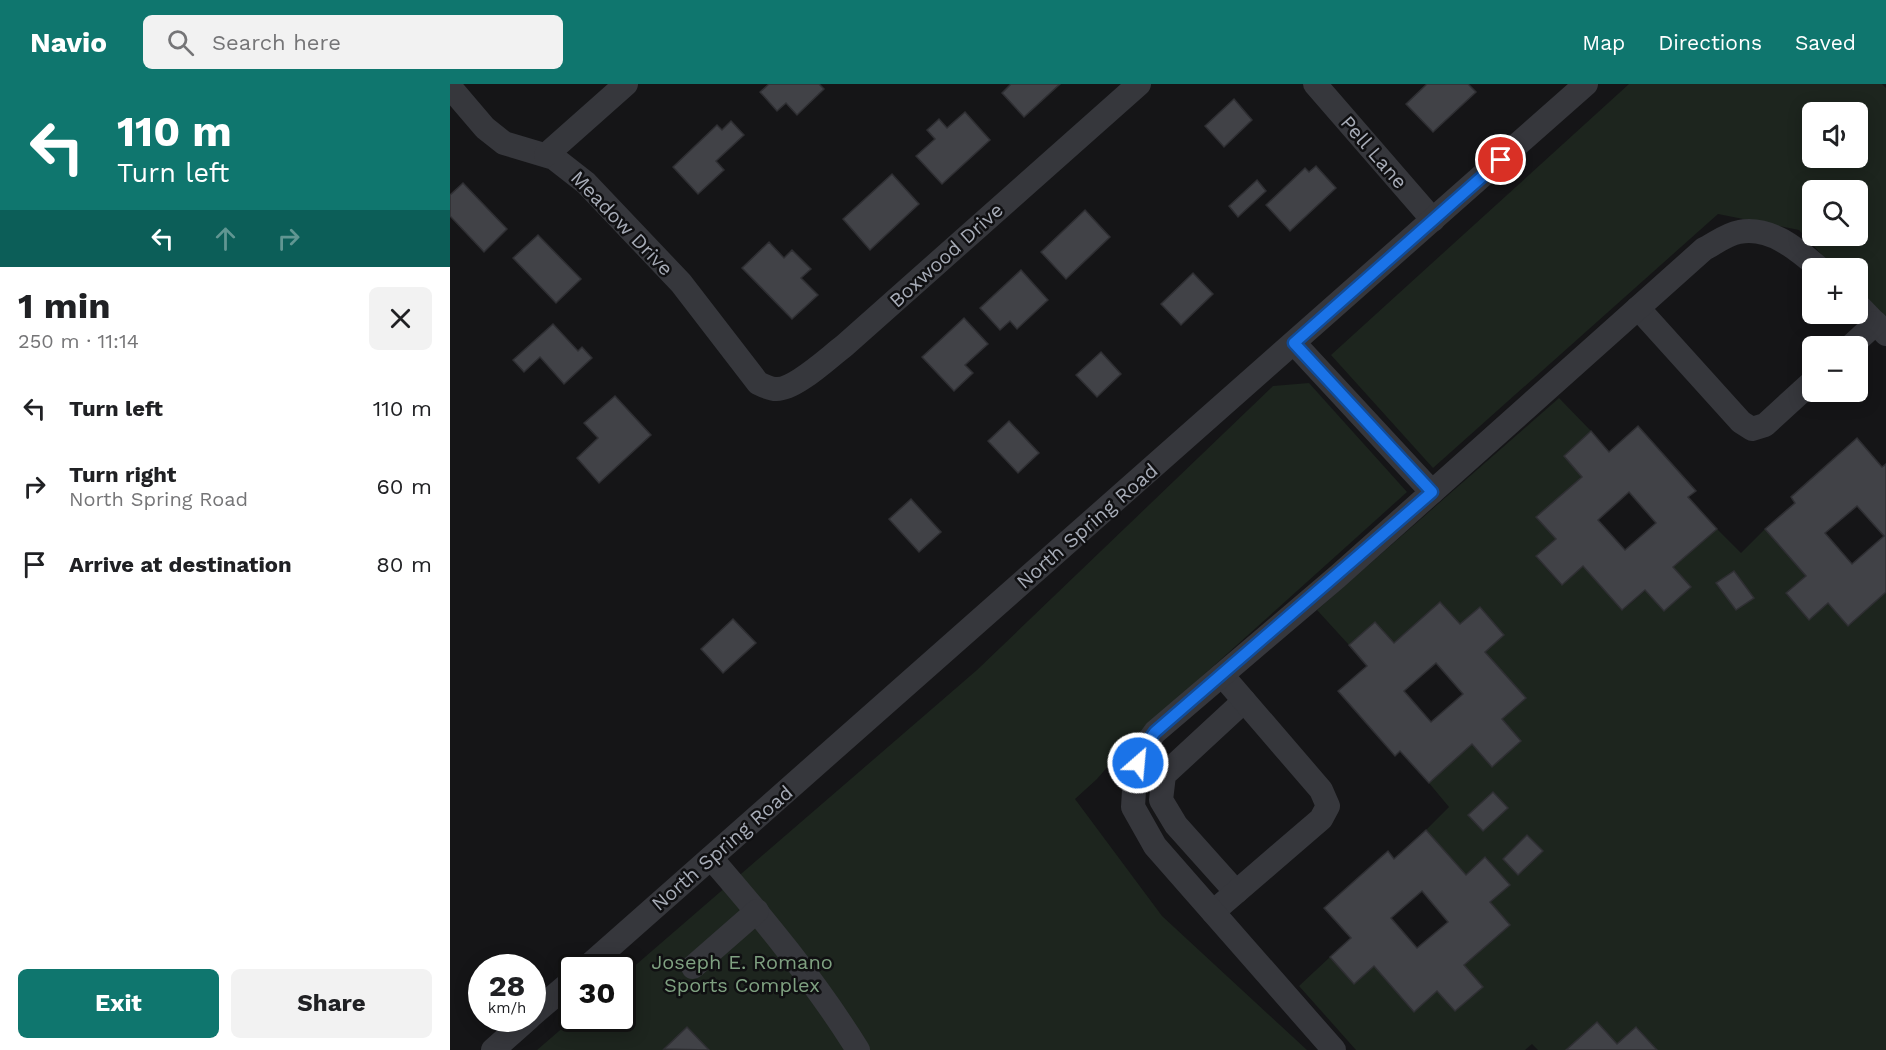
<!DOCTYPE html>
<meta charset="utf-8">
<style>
:root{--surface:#fff;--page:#f2f2f2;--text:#202124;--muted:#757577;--accent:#0f766e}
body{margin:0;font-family:"Work Sans",sans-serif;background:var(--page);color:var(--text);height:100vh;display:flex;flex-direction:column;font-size:22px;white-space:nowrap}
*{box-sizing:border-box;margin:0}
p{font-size:20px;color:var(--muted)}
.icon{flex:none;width:33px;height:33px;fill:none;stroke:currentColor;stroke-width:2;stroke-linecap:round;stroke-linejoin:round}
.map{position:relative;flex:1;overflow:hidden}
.details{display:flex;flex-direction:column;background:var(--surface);width:450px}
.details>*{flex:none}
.hud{background:#0f766e;color:#fff;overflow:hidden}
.fabs{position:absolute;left:1352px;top:18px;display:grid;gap:12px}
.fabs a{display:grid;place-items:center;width:66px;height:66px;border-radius:9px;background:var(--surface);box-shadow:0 3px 15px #0003;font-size:30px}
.speed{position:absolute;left:18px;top:870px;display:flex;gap:12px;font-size:30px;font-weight:700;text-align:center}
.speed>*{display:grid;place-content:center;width:78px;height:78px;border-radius:50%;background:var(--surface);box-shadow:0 3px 15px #0003;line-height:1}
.speed small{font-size:15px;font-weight:400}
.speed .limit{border:3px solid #111;border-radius:9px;background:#fff;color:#111}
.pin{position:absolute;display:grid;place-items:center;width:51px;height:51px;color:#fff;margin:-26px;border:3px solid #fff;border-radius:50%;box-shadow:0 2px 6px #0007}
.me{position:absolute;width:66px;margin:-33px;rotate:27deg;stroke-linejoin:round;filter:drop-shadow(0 0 4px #0008)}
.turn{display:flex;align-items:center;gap:21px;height:126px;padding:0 18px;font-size:27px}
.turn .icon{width:78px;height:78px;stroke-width:2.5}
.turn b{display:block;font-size:42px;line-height:51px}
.lanes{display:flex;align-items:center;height:57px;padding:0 18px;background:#0003;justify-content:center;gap:30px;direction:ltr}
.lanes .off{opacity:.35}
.round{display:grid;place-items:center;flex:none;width:63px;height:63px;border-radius:9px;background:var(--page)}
.overview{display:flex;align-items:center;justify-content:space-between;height:102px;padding:0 18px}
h1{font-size:36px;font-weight:700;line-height:45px}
.cta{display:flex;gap:12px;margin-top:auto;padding:12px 18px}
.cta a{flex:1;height:69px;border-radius:9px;background:var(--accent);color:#fff;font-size:24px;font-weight:700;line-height:69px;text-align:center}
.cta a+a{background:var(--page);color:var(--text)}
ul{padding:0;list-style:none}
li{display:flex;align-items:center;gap:18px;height:78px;padding:0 18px}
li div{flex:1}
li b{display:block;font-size:22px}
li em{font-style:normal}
header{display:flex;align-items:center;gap:36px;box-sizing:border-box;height:84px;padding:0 30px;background:var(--accent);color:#fff}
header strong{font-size:28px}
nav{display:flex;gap:33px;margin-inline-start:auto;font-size:21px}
.search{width:420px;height:54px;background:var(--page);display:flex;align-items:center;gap:15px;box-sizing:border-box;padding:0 21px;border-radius:9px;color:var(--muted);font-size:22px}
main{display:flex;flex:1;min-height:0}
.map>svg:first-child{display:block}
.green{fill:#1d251e;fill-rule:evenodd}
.building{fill:#414247;stroke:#2f2f33;stroke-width:1.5;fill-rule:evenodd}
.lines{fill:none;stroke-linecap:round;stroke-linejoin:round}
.minor{stroke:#36373c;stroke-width:24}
.route-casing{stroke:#114b97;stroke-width:15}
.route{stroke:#1a73e8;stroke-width:10}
.labels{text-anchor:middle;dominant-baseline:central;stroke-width:5;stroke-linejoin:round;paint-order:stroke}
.street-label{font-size:20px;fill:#a7acb7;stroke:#101012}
.park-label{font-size:20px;fill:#7fa181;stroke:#101012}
</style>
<header>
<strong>Navio</strong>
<div class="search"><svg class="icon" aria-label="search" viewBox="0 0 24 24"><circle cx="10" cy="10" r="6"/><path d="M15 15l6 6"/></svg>Search here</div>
<nav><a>Map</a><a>Directions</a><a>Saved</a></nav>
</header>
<main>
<section class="details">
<div class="hud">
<div class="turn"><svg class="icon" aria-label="left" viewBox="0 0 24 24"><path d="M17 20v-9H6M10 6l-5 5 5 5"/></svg><div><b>110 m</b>Turn left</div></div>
<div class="lanes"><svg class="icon" aria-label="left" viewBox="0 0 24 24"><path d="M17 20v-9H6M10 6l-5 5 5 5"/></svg><svg class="icon off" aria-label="ahead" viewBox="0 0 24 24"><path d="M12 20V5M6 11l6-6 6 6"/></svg><svg class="icon off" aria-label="right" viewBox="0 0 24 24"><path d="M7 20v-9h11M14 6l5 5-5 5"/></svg></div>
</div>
<div class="overview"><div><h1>1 min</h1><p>250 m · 11:14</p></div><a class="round"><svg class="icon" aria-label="close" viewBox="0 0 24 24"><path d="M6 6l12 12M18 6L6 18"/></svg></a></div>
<ul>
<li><svg class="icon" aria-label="left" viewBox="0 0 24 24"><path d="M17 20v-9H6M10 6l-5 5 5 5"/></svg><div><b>Turn left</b></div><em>110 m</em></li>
<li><svg class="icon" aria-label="right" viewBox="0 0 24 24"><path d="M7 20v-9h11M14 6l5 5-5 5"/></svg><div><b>Turn right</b><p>North Spring Road</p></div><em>60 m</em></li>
<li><svg class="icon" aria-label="arrive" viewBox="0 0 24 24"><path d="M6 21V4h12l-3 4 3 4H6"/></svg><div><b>Arrive at destination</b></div><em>80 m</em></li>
</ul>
<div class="cta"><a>Exit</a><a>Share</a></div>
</section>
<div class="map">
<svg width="1436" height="966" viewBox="0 0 1436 966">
<rect width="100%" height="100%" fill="#151517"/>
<g class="green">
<path d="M1179,0H1432L1436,4V243L1407,211V184H1384L1349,146L1268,130L983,384L881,271ZM1362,28H1407V74H1362ZM1362,106H1407V152H1362Z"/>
<polygon points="859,299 957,408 679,658 647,695 625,715 712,832 857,966 87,966 123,935 172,934 173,892 527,586 823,302"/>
<polygon points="1109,314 1141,347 1114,372 1132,393 1087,433 1106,455 1086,473 1111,501 1133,482 1173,526 1267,445 1291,469 1315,445 1356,492 1336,510 1359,536 1378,519 1398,541 1436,508 1436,966 1207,966 1187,943 1167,960 1147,939 1116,966 1088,966 1082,960 1075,966 906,966 849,902 880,873 904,900 924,882 964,927 987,907 1005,927 1033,903 1014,881 1060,841 1040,818 1059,801 1036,773 1016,791 976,746 999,723 979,699 1022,660 1042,683 1071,657 1052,635 1076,614 1035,568 1054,551 1030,523 1010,540 990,518 944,559 925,538 899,561 867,526"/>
</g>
<g class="building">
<polygon points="319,0 369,0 374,5 347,31 336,19 327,27 310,8"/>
<polygon points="561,0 610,0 574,33 552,9"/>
<polygon points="977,0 1018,0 1026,8 983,48 956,20"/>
<polygon points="784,15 802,36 774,63 755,42"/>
<polygon points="515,28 540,56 492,100 466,72 485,55 477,46 489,35 497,44"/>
<polygon points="281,37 294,51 266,77 274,86 248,110 223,83 267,41 272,46"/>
<polygon points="866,82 886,104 840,147 816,121 855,84 859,88"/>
<polygon points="442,90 469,120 420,166 393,135"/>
<polygon points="807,96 816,107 788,133 779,122"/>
<polygon points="13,99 57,145 34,168 0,132 0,111"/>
<polygon points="635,126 660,153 616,195 591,168"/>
<polygon points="88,151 131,195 106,219 63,174"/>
<polygon points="319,158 334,174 342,166 361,185 351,194 368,211 342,235 292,184"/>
<polygon points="571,186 598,216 567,245 560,237 550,246 530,224"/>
<polygon points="743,189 763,210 731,241 711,220"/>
<polygon points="514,234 538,260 515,281 523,289 504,307 472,273"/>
<polygon points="103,240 128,267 132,263 142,274 114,300 90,273 74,288 63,276"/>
<polygon points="651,268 671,290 647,313 626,291"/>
<polygon points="165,312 201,351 149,399 127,374 148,354 134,339"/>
<polygon points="559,337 589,369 568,389 538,357"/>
<path d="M1188,342L1246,407L1238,413L1267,445L1223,483L1241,503L1214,527L1195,506L1172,526L1133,482L1112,501L1086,472L1106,455L1086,433L1132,393L1114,372L1141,347L1159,368ZM1179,408L1206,439L1175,466L1148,436Z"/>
<path d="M1407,354L1432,383L1436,380V508L1398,542L1378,519L1359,536L1336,509L1356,492L1315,445L1345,419L1341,413ZM1407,422L1434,452L1402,480L1375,449Z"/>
<polygon points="461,415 491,448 469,468 439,435"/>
<polygon points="1284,487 1304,514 1286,526 1266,499"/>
<path d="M990,518L1010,540L1030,523L1054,551L1035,568L1076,614L1052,635L1071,657L1042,683L1022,660L979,699L950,667L945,672L888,607L917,582L899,561L925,538L944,559ZM986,579L1013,610L981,638L954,607Z"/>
<polygon points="283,535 306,559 273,589 251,565"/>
<polygon points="1043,708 1058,724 1033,747 1018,731"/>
<path d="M976,746L1016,791L1035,773L1060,801L1040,818L1060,841L1014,881L1033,903L1005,927L987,907L964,928L924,882L904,900L880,873L901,854L874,824L938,767L944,775ZM972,807L998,838L967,864L941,834Z"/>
<polygon points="1077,751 1093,767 1068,791 1053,775"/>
<polygon points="1147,938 1167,960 1186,943 1207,966 1116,966"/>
<polygon points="237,943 259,966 214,965"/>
</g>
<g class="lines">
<g class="minor">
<polyline points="865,0 983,136"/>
<path d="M0,3L35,44L54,59L104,74L136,99L231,199L308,299C314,302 320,305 326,305C345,306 379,273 394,262L689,0"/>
<polyline points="96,71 176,0"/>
<polyline points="1407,220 1436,250"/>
<polyline points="1188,224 1291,338 1302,345 1315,341 1362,298"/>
<polyline points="844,259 982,408"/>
<polyline points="1401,262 1426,239"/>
<path d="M261,774C314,835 365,897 408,966"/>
<polyline points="786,808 726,741 711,716 714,691 794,617"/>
<polyline points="763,828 871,735 878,722 871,706 772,591"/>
<polyline points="243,883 307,827"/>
<polyline points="136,884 1136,0"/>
<polyline points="82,931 122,897"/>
<polyline points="43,966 79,934"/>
<path d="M884,966L705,762L683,723L685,690L691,667L705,648L887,493L1254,165C1264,160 1277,150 1289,148C1320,142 1347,165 1369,184"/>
</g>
</g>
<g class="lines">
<g class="route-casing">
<polyline id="route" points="688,679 691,667 705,648 982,408 844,259 1051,76"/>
</g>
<use href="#route" class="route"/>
</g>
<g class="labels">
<g class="street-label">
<text transform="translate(924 68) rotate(49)">Pell Lane</text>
<text transform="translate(172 139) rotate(46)">Meadow Drive</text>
<text transform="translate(496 171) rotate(-42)">Boxwood Drive</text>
<text transform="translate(637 442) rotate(-41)">North Spring Road</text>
<text transform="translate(272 764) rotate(-41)">North Spring Road</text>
</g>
<g class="park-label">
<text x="292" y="878">Joseph E. Romano<tspan x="292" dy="23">Sports Complex</tspan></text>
</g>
</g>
</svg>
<div class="fabs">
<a><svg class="icon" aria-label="sound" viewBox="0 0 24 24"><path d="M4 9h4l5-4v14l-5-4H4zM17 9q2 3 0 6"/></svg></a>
<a><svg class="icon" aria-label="search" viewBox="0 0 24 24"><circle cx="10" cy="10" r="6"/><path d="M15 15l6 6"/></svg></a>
<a>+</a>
<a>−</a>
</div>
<div class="speed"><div>28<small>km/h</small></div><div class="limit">30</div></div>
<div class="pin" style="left:1051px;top:76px;background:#d93025"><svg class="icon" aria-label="arrive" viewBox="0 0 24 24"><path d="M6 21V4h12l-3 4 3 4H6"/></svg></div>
<svg class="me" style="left:688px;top:679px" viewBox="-20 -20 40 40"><circle r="17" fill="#1a73e8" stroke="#fff" stroke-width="3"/><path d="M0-11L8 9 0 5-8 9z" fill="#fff"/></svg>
</div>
</main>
